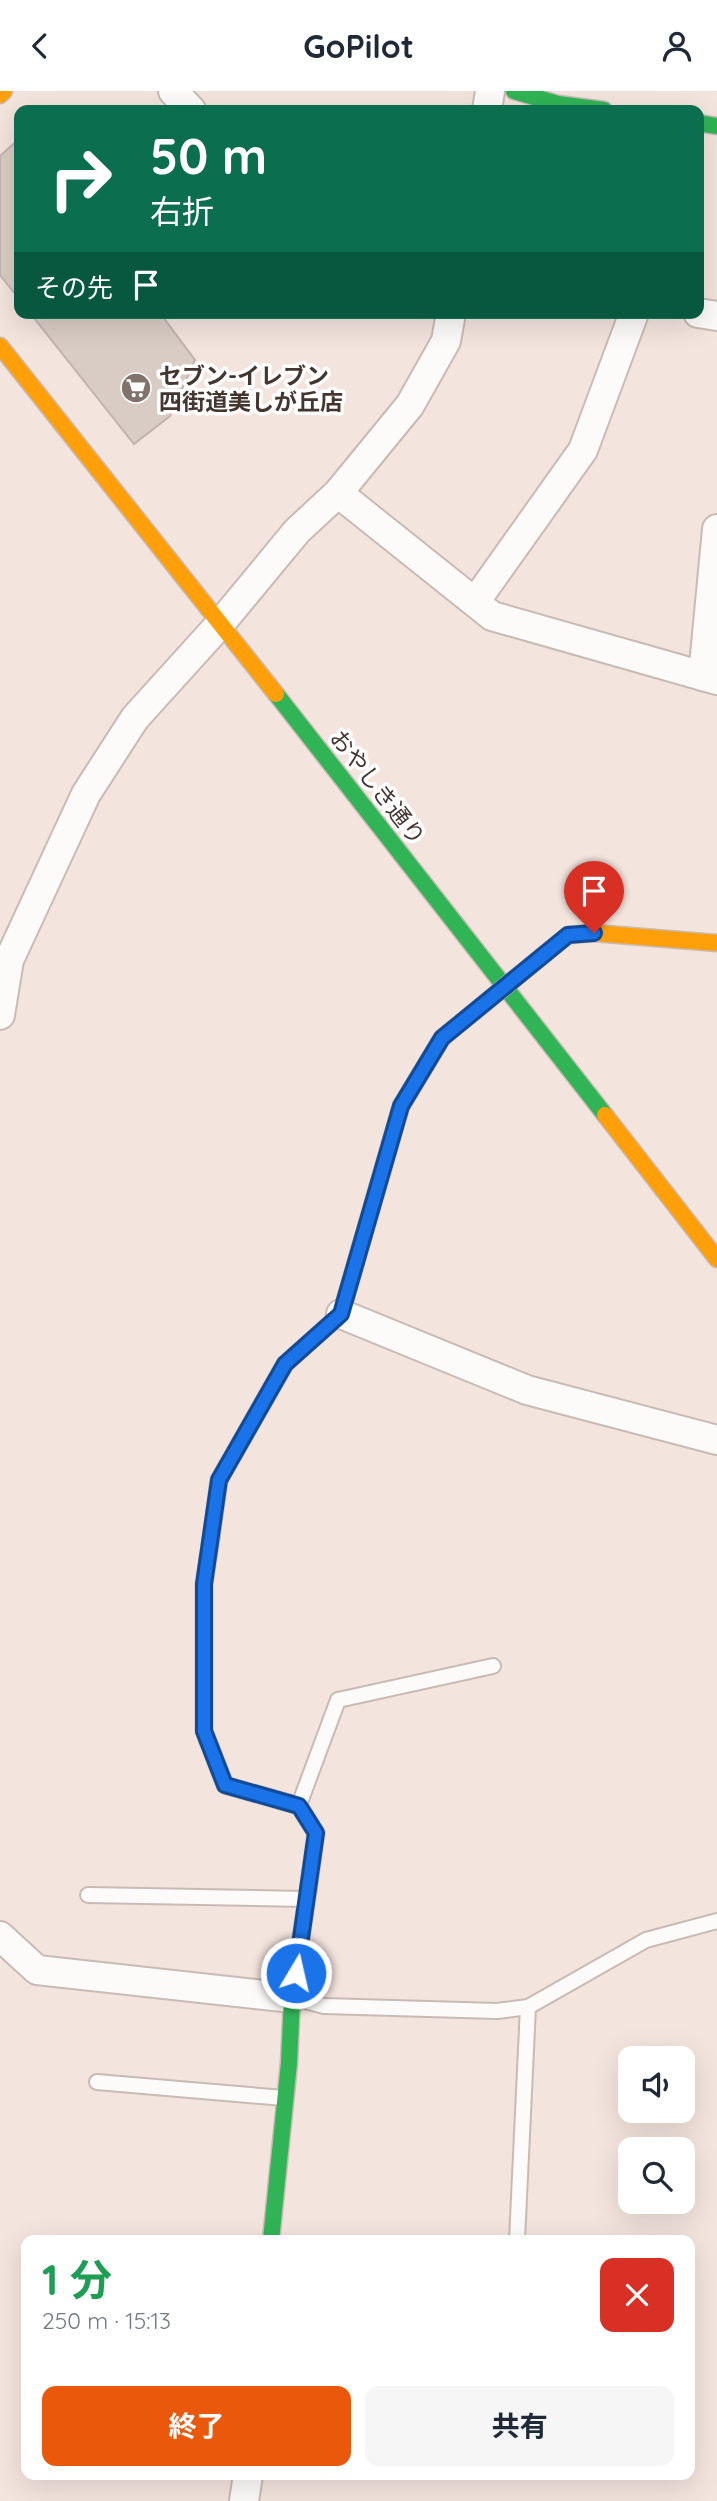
<!DOCTYPE html>
<html lang="ja">
<meta charset="utf-8">
<style>
:root{--surface:#fff;--page:#f6f6f7;--text:#1f2937;--muted:#747a83;--accent:#ea580c}
body{margin:0;font-family:Quicksand,"Noto Sans JP",sans-serif;background:var(--page);color:var(--text);height:100vh;display:flex;flex-direction:column;font-size:26px;white-space:nowrap}
*{box-sizing:border-box;margin:0}
p{font-size:23px;color:var(--muted)}
.icon{flex:none;width:38px;height:38px;fill:none;stroke:currentColor;stroke-width:2;stroke-linecap:round;stroke-linejoin:round}
.map{position:relative;flex:1;overflow:hidden}
.details{position:absolute;left:21px;top:2144px;width:674px;height:245px;display:flex;flex-direction:column;background:var(--surface);border-radius:14px;box-shadow:0 7px 28px #0002}
.details>*{flex:none}
.guide{position:absolute;left:14px;top:14px;width:690px;height:214px;border-radius:14px;box-shadow:0 7px 28px #0002;background:#0b6e4f;color:#fff;overflow:hidden}
.controls{position:absolute;left:618px;top:1955px;display:grid;gap:14px}
.controls a{display:grid;place-items:center;width:77px;height:77px;border-radius:14px;background:var(--surface);box-shadow:0 7px 28px #0002;font-size:35px}
.pin{position:absolute;display:grid;place-items:center;width:60px;height:60px;color:#fff;margin:-72px -30px;border-radius:50% 50% 50% 0;rotate:-45deg;box-shadow:0 0 7px #0007}
.pin .icon{rotate:45deg}
.me{position:absolute;width:77px;margin:-38px;rotate:9deg;stroke-linejoin:round;filter:drop-shadow(0 0 5px #0008)}
.turn{display:flex;align-items:center;gap:24px;height:147px;padding:0 21px;font-size:32px}
.turn .icon{width:91px;height:91px;stroke-width:2.5}
.turn b{display:block;font-size:49px;line-height:60px}
.then{display:flex;align-items:center;height:66px;padding:0 21px;background:#0003;gap:14px;font-size:26px}
.round{display:grid;place-items:center;flex:none;width:74px;height:74px;border-radius:14px;background:var(--page)}
.summary{display:flex;align-items:center;justify-content:space-between;height:119px;padding:0 21px}
h1{font-size:42px;font-weight:700;line-height:52px;color:#1e9e55}
.primary-button{display:flex;gap:14px;margin-top:auto;padding:14px 21px}
.primary-button a{flex:1;height:80px;border-radius:14px;background:var(--accent);color:#fff;font-size:28px;font-weight:700;line-height:80px;text-align:center}
.primary-button a+a{background:var(--page);color:var(--text)}
header{display:flex;justify-content:space-between;align-items:center;height:91px;padding:0 21px;background:var(--surface);font-size:32px;font-weight:700}
.map>svg:first-child{display:block}
.building{fill:#d9ccc5;stroke:#c1b4ae;stroke-width:2}
.lines{fill:none;stroke-linecap:round;stroke-linejoin:round}
.lane-casing{stroke:#c8bbb5;stroke-width:18}
.street-casing{stroke:#c8bbb5;stroke-width:32}
.fast-casing{stroke:#c8bbb5;stroke-width:19}
.slow-casing{stroke:#c8bbb5;stroke-width:19}
.jam-casing{stroke:#c8bbb5;stroke-width:19}
.lane{stroke:#fdfbfa;stroke-width:14}
.street{stroke:#fdfbfa;stroke-width:28}
.fast{stroke:#30b455;stroke-width:16}
.slow{stroke:#ff9f0a;stroke-width:16}
.jam{stroke:#e5322d;stroke-width:16}
.jam-bridge-casing{stroke:#c8bbb5;stroke-width:19;stroke-linecap:butt}
.jam-bridge{stroke:#e5322d;stroke-width:16}
.route-casing{stroke:#114b97;stroke-width:18}
.route{stroke:#1a73e8;stroke-width:12}
.labels{text-anchor:middle;dominant-baseline:central;stroke-width:7;stroke-linejoin:round;paint-order:stroke}
.poi-label{font-size:23px;font-weight:bold;fill:#43352f;stroke:#fff;text-anchor:start}
.street-label{font-size:23px;fill:#43352f;stroke:#fff}
</style>
<header><svg class="icon" aria-label="back" viewBox="0 0 24 24"><path d="M15 5l-7 7 7 7"/></svg>GoPilot<svg class="icon" aria-label="person" viewBox="0 0 24 24"><circle cx="12" cy="8" r="4"/><path d="M4 21q1-7 8-7t8 7"/></svg></header>
<div class="map">
<svg width="717" height="2410" viewBox="0 0 717 2410">
<rect width="100%" height="100%" fill="#f3e4dd"/>
<g class="building">
<polygon points="19,48 19,208 0,184 0,65"/>
<polygon points="30,222 160,222 195,269 170,325 134,353"/>
</g>
<g class="lines">
<g class="lane-casing">
<g id="lane">
<polyline points="299,1714 338,1609 493,1575"/>
<polyline points="88,1804 306,1808"/>
<polyline points="294,1907 324,1915 497,1920 528,1916 646,1849 717,1830"/>
<polyline points="97,1991 284,2007"/>
<polyline points="517,2149 528,1916"/>
</g>
</g>
<g class="street-casing">
<g id="street">
<polyline points="173,0 191,19"/>
<polyline points="487,19 490,0"/>
<polyline points="698,222 717,225"/>
<polyline points="338,402 492,525 717,589"/>
<polyline points="475,511 583,359 634,222"/>
<polyline points="703,585 717,438"/>
<polyline points="0,924 9,869 86,703 135,627 221,532 297,440 338,402 410,314 446,250 451,222"/>
<polyline points="341,1223 527,1299 717,1349"/>
<polyline points="0,1845 37,1879 292,1907"/>
<polyline points="244,2410 248,2384"/>
</g>
</g>
<g class="fast-casing">
<g id="fast">
<polyline points="514,0 558,13 604,19"/>
<polyline points="698,32 717,35"/>
<polyline points="276,603 605,1024"/>
<polyline points="271,2149 289,1972 292,1907 308,1800"/>
</g>
</g>
<g class="slow-casing">
<g id="slow">
<polyline points="0,4 4,0"/>
<polyline points="0,255 276,603"/>
<polyline points="568,844 594,842 717,852"/>
<polyline points="605,1024 717,1168"/>
<polyline points="211,1447 219,1389 285,1273 341,1223 356,1171"/>
</g>
</g>
<g class="jam-casing">
<g id="jam">
<polyline points="356,1171 401,1015 442,947"/>
<polyline points="211,1447 204,1493 204,1640 225,1694 299,1715 316,1742 308,1800"/>
</g>
</g>
<use href="#lane" class="lane"/>
<use href="#street" class="street"/>
<use href="#fast" class="fast"/>
<use href="#slow" class="slow"/>
<use href="#jam" class="jam"/>
<g class="jam-bridge-casing">
<polyline id="jam-bridge" points="442,947 568,844"/>
</g>
<use href="#jam-bridge" class="jam-bridge"/>
</g>
<g class="lines">
<g class="route-casing">
<polyline id="route" points="296,1882 316,1742 299,1715 225,1694 204,1640 204,1493 219,1389 285,1273 341,1223 401,1015 442,947 568,844 594,842"/>
</g>
<use href="#route" class="route"/>
</g>
<defs>
<g id="supermarket-disc" transform="scale(1.575)"><circle r="9.5" fill="#81726c" stroke="#fff"/><path d="M-6-5.5h2.5l.6 2H6L4.5 2H-2.5L-4.4-4H-6ZM-1.5 3.2a1.3 1.3 0 1 0 .1 0ZM3 3.2a1.3 1.3 0 1 0 .1 0Z" fill="#fff"/></g>
</defs>
<g fill-rule="evenodd">
<use href="#supermarket-disc" x="136" y="297"/>
</g>
<g class="labels">
<g class="poi-label">
<text x="159" y="284">セブン-イレブン<tspan x="159" dy="26">四街道美しが丘店</tspan></text>
</g>
<g class="street-label">
<text transform="translate(378 696) rotate(52)">おやしき通り</text>
</g>
</g>
</svg>
<div class="controls">
<a><svg class="icon" aria-label="sound" viewBox="0 0 24 24"><path d="M4 9h4l5-4v14l-5-4H4zM17 9q2 3 0 6"/></svg></a>
<a><svg class="icon" aria-label="search" viewBox="0 0 24 24"><circle cx="10" cy="10" r="6"/><path d="M15 15l6 6"/></svg></a>
</div>
<div class="pin" style="left:594px;top:842px;background:#d93025"><svg class="icon" aria-label="arrive" viewBox="0 0 24 24"><path d="M6 21V4h12l-3 4 3 4H6"/></svg></div>
<svg class="me" style="left:296px;top:1882px" viewBox="-20 -20 40 40"><circle r="17" fill="#1a73e8" stroke="#fff" stroke-width="3"/><path d="M0-11L8 9 0 5-8 9z" fill="#fff"/></svg>
<div class="guide">
<div class="turn"><svg class="icon" aria-label="right" viewBox="0 0 24 24"><path d="M7 20v-9h11M14 6l5 5-5 5"/></svg><div><b>50 m</b>右折</div></div>
<div class="then">その先<svg class="icon" aria-label="arrive" viewBox="0 0 24 24"><path d="M6 21V4h12l-3 4 3 4H6"/></svg></div>
</div>
<section class="details">
<div class="summary"><div><h1>1 分</h1><p>250 m · 15:13</p></div><a class="round" style="background:#d93025;color:#fff"><svg class="icon" aria-label="close" viewBox="0 0 24 24"><path d="M6 6l12 12M18 6L6 18"/></svg></a></div>
<div class="primary-button"><a>終了</a><a>共有</a></div>
</section>
</div>
